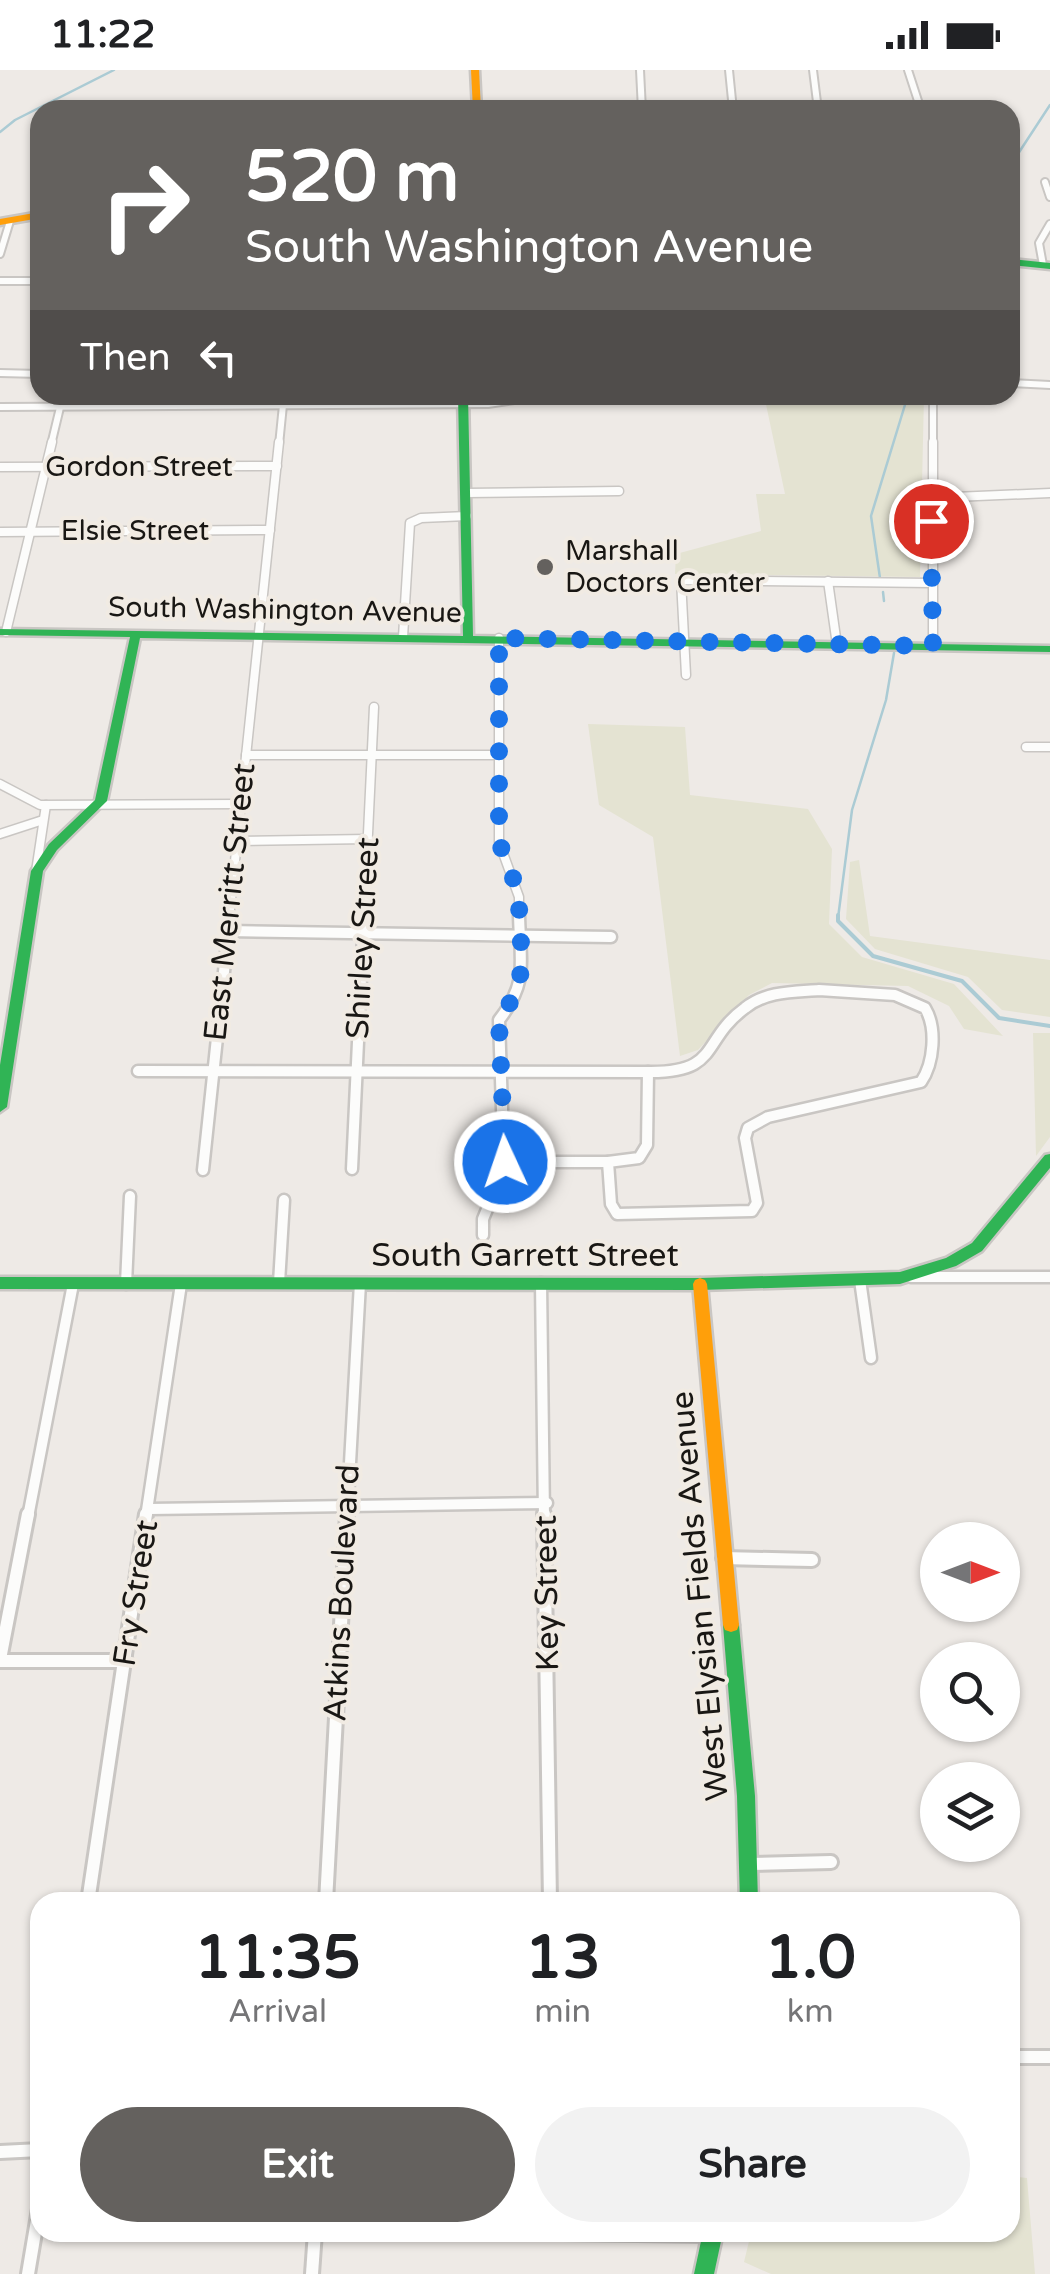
<!DOCTYPE html>
<style>
:root{--surface:#fff;--page:#f2f2f2;--text:#202124;--muted:#757577;--accent:#64615e}
body{margin:0;font-family:"Varela Round",sans-serif;background:var(--page);color:var(--text);height:100vh;display:flex;flex-direction:column;font-size:38px;white-space:nowrap}
*{box-sizing:border-box;margin:0}
p{font-size:32px;color:var(--muted)}
.icon{flex:none;width:55px;height:55px;fill:none;stroke:currentColor;stroke-width:2;stroke-linecap:round;stroke-linejoin:round}
.map{position:relative;flex:1;overflow:hidden}
.details{position:absolute;left:30px;top:1822px;width:990px;height:350px;display:flex;flex-direction:column;background:var(--surface);border-radius:30px;box-shadow:0 2px 8px #0004}
.details>*{flex:none}
.hud{position:absolute;left:30px;top:30px;width:990px;height:305px;border-radius:30px;box-shadow:0 2px 8px #0004;background:#64615e;color:#fff;overflow:hidden}
.needle{width:65px;rotate:90deg}
.controls{position:absolute;left:920px;top:1452px;display:grid;gap:20px}
.controls a{display:grid;place-items:center;width:100px;height:100px;border-radius:50%;background:var(--surface);box-shadow:0 2px 8px #0004;font-size:50px}
.pin{position:absolute;display:grid;place-items:center;width:85px;height:85px;color:#fff;margin:-42px;border:5px solid #fff;border-radius:50%;box-shadow:0 2px 10px #0007}
.me{position:absolute;width:110px;margin:-55px;rotate:357deg;stroke-linejoin:round;filter:drop-shadow(0 0 8px #0008)}
.turn{display:flex;align-items:center;gap:35px;height:210px;padding:0 50px;font-size:45px}
.turn .icon{width:130px;height:130px;stroke-width:2.5}
.turn b{display:block;font-size:70px;line-height:85px}
.then{display:flex;align-items:center;height:95px;padding:0 50px;background:#0003;gap:20px;font-size:38px}
.eta{display:flex;justify-content:space-evenly;align-items:center;height:170px;text-align:center}
.eta b{font-size:60px;font-weight:700;line-height:70px}
.action{display:flex;gap:20px;margin-top:auto;padding:20px 50px}
.action a{flex:1;height:115px;border-radius:60px;background:var(--accent);color:#fff;font-size:40px;font-weight:700;line-height:115px;text-align:center}
.action a+a{background:var(--page);color:var(--text)}
.status{display:flex;justify-content:space-between;align-items:center;height:70px;padding:0 50px;background:var(--surface);direction:ltr}
.status svg{height:28px;fill:currentColor}
.map>svg:first-child{display:block}
.green{fill:#e4e3d2}
.lines{fill:none;stroke-linecap:round;stroke-linejoin:round}
.stream-far1{stroke:#abcbd4;stroke-width:2.5}
.stream{stroke:#abcbd4;stroke-width:4}
.street-far3-casing{stroke:#c9c6c3;stroke-width:10}
.street-far2-casing{stroke:#c9c6c3;stroke-width:11}
.street-far1-casing{stroke:#c9c6c3;stroke-width:15}
.street-casing{stroke:#c9c6c3;stroke-width:18}
.fast-casing{stroke:#c9c6c3;stroke-width:5}
.slow-casing{stroke:#c9c6c3;stroke-width:5}
.street-far3{stroke:#fcfcfb;stroke-width:6}
.street-far2{stroke:#fcfcfb;stroke-width:8}
.street-far1{stroke:#fcfcfb;stroke-width:10}
.street{stroke:#fcfcfb;stroke-width:12}
.fast{fill:#30b455;fill-rule:evenodd}
.slow{fill:#ff9f0a;fill-rule:evenodd}
.route{stroke:#1a73e8;stroke-width:18;stroke-dasharray:0 32.4}
.poi-dot{fill:#64615e;stroke:#f1ebe3;stroke-width:4}
.labels{text-anchor:middle;dominant-baseline:central;stroke-width:8;stroke-linejoin:round;paint-order:stroke}
.far-street-label{font-size:28px;fill:#191714;stroke:#f1ebe3}
.far-poi-label{font-size:28px;fill:#191714;stroke:#f1ebe3;text-anchor:start}
.street-label{font-size:32px;fill:#191714;stroke:#f1ebe3}
</style>
<div class="status"><b>11:22</b><svg viewBox="0 0 49 12"><path d="M0 12V9h3v3zM5 12V6h3v6zM10 12V3h3v9zM15 12V0h3v12zM26 1h20v11H26zM47 4h2v5h-2z"/></svg></div>
<div class="map">
<svg width="1050" height="2204" viewBox="0 0 1050 2204">
<rect width="100%" height="100%" fill="#eeeae6"/>
<g class="green">
<polygon points="764,325 924,325 920,507 675,504 676,484 761,461 756,424 785,424"/>
<polygon points="588,654 685,657 690,725 808,739 832,779 829,854 862,887 954,914 1003,966 964,959 949,936 908,916 772,913 749,925 698,980 680,986 653,767 599,735"/>
<polygon points="859,790 870,866 1050,890 1050,947 1002,940 968,907 875,879 846,849 850,792"/>
<polygon points="1033,963 1050,963 1050,1067 1036,1086"/>
<polygon points="1010,2106 1027,2108 1035,2204 771,2204 744,2192 751,2163 1010,2162"/>
</g>
<g class="lines">
<g class="stream-far1">
<polyline points="0,62 15,50 114,0"/>
<polyline points="1010,96 1050,35"/>
<polyline points="880,508 871,446 908,325"/>
<polyline points="883,522 884,531"/>
<polyline points="838,848 852,740 886,630 894,583"/>
</g>
<polyline class="stream" points="838,845 838,851 873,886 962,911 999,948 1050,956"/>
<g class="street-far3-casing">
<g id="street-far3">
<polyline points="640,0 642,40"/>
<polyline points="729,0 733,40"/>
<polyline points="813,0 818,40"/>
<polyline points="908,0 921,40"/>
<polyline points="1045,112 1050,127"/>
<polyline points="0,184 10,151"/>
<polyline points="1043,195 1039,173 1050,154"/>
<polyline points="0,211 40,211"/>
<polyline points="0,303 40,304"/>
<polyline points="1010,313 1050,315"/>
<polyline points="933,325 933,375"/>
<polyline points="0,337 488,334 548,325"/>
<polyline points="51,375 63,325"/>
<polyline points="279,375 284,325"/>
</g>
</g>
<g class="street-far2-casing">
<g id="street-far2">
<polyline points="933,372 933,577"/>
<polyline points="0,397 277,396"/>
<polyline points="467,423 619,421"/>
<polyline points="931,428 1050,423"/>
<polyline points="0,462 270,460"/>
<polyline points="828,511 837,575"/>
<polyline points="6,562 52,372"/>
<polyline points="403,567 410,453 421,448 467,446"/>
<polyline points="499,568 499,772 519,827 519,848"/>
<polyline points="686,605 681,510 930,513"/>
<polyline points="1026,677 1050,677"/>
<polyline points="246,685 497,685"/>
<polyline points="0,714 40,735 240,734"/>
<polyline points="0,764 43,750"/>
<polyline points="236,771 368,769"/>
<polyline points="35,808 46,735"/>
<polyline points="229,848 279,372"/>
<polyline points="364,848 374,637"/>
</g>
</g>
<g class="street-far1-casing">
<g id="street-far1">
<polyline points="228,861 611,867"/>
<path d="M819,920L895,925L925,938C937,958 934,993 921,1012L768,1047L748,1058L745,1068L757,1133L752,1141L617,1144L611,1134L608,1092L639,1088L647,1075L648,1002C721,1003 700,971 745,938C766,921 794,922 819,920Z"/>
<polyline points="138,1001 648,1002"/>
<polyline points="505,1092 608,1092"/>
<polyline points="352,1099 364,845"/>
<polyline points="203,1100 230,845"/>
<path d="M483,1165V1149L504,1098L499,950C529,912 520,892 519,845"/>
<polyline points="911,1207 1050,1207"/>
<polyline points="860,1210 871,1288"/>
<polyline points="279,1213 284,1130"/>
<polyline points="541,1213 544,1447"/>
<polyline points="126,1214 130,1126"/>
<polyline points="149,1439 547,1433"/>
<polyline points="28,1447 73,1214"/>
<polyline points="146,1447 181,1214"/>
<polyline points="347,1447 360,1213"/>
</g>
</g>
<g class="street-casing">
<g id="street">
<polyline points="544,1444 550,1832"/>
<polyline points="723,1488 812,1490"/>
<polyline points="0,1589 28,1444"/>
<polyline points="0,1591 126,1591"/>
<polyline points="749,1794 831,1792"/>
<polyline points="88,1832 146,1444"/>
<polyline points="326,1832 347,1444"/>
<polyline points="1010,1987 1050,1987"/>
<polyline points="0,2082 40,2080"/>
<polyline points="492,2162 711,2165"/>
<polyline points="28,2204 40,2133"/>
<polyline points="312,2204 315,2162"/>
</g>
</g>
<g class="fast-casing">
<g id="fast">
<polygon points="1010,189 1050,193 1050,199 1010,195"/>
<polygon points="458,325 468,325 473,566 1050,576 1050,582 140,568 107,731 57,780 43,801 7,1037 0,1042 0,995 31,801 49,774 95,730 130,567 0,565 0,559 463,566"/>
<polygon points="1050,1084 1050,1098 982,1181 956,1196 900,1214 700,1220 0,1219 0,1207 700,1208 900,1202 946,1188 972,1173 1045,1085"/>
<polygon points="731,1548 737,1550 739,1555 755,1726 758,1832 740,1832 737,1726 723,1555 725,1550"/>
<polygon points="703,2162 723,2162 714,2204 694,2204"/>
</g>
</g>
<g class="slow-casing">
<g id="slow">
<polygon points="471,0 479,0 481,40 473,40"/>
<polygon points="40,142 40,148 0,155 0,149"/>
<polygon points="700,1208 705,1210 707,1214 739,1555 737,1560 731,1562 725,1560 723,1555 693,1214 695,1210"/>
</g>
</g>
<use href="#street-far3" class="street-far3"/>
<use href="#street-far2" class="street-far2"/>
<use href="#street-far1" class="street-far1"/>
<use href="#street" class="street"/>
<use href="#fast" class="fast"/>
<use href="#slow" class="slow"/>
</g>
<g class="lines">
<polyline class="route" points="505,1092 499,952 502,943 520,920 521,868 518,821 499,772 499,568 933,576 931,451"/>
</g>
<circle class="poi-dot" cx="545" cy="497" r="10"/>
<g class="labels">
<g class="far-street-label">
<text x="139" y="397">Gordon Street</text>
<text x="135" y="461">Elsie Street</text>
<text transform="translate(285 540) rotate(1)">South Washington Avenue</text>
</g>
<g class="far-poi-label">
<text x="565" y="481">Marshall<tspan x="565" dy="32">Doctors Center</tspan></text>
</g>
<g class="street-label">
<text transform="translate(230 832) rotate(-84)">East Merritt Street</text>
<text transform="translate(363 868) rotate(-87)">Shirley Street</text>
<text x="525" y="1186">South Garrett Street</text>
<text transform="translate(136 1523) rotate(-81)">Fry Street</text>
<text transform="translate(342 1523) rotate(-87)">Atkins Boulevard</text>
<text transform="translate(547 1523) rotate(-91)">Key Street</text>
<text transform="translate(700 1526) rotate(-95)">West Elysian Fields Avenue</text>
</g>
</g>
</svg>
<div class="controls">
<a><svg class="needle" viewBox="-14 -14 28 28"><path d="M0-13l5 13h-10z" fill="#e53935"/><path d="M0 13l5-13h-10z" fill="#757577"/></svg></a>
<a><svg class="icon" aria-label="search" viewBox="0 0 24 24"><circle cx="10" cy="10" r="6"/><path d="M15 15l6 6"/></svg></a>
<a><svg class="icon" aria-label="layers" viewBox="0 0 24 24"><path d="M12 4l9 5-9 5-9-5zM3 14l9 5 9-5"/></svg></a>
</div>
<div class="pin" style="left:931px;top:451px;background:#d93025"><svg class="icon" aria-label="arrive" viewBox="0 0 24 24"><path d="M6 21V4h12l-3 4 3 4H6"/></svg></div>
<svg class="me" style="left:505px;top:1092px" viewBox="-20 -20 40 40"><circle r="17" fill="#1a73e8" stroke="#fff" stroke-width="3"/><path d="M0-11L8 9 0 5-8 9z" fill="#fff"/></svg>
<div class="hud">
<div class="turn"><svg class="icon" aria-label="right" viewBox="0 0 24 24"><path d="M7 20v-9h11M14 6l5 5-5 5"/></svg><div><b>520 m</b>South Washington Avenue</div></div>
<div class="then">Then<svg class="icon" aria-label="left" viewBox="0 0 24 24"><path d="M17 20v-9H6M10 6l-5 5 5 5"/></svg></div>
</div>
<section class="details">
<div class="eta">
<div><b>11:35</b><p>Arrival</p></div>
<div><b>13</b><p>min</p></div>
<div><b>1.0</b><p>km</p></div>
</div>
<div class="action"><a>Exit</a><a>Share</a></div>
</section>
</div>
